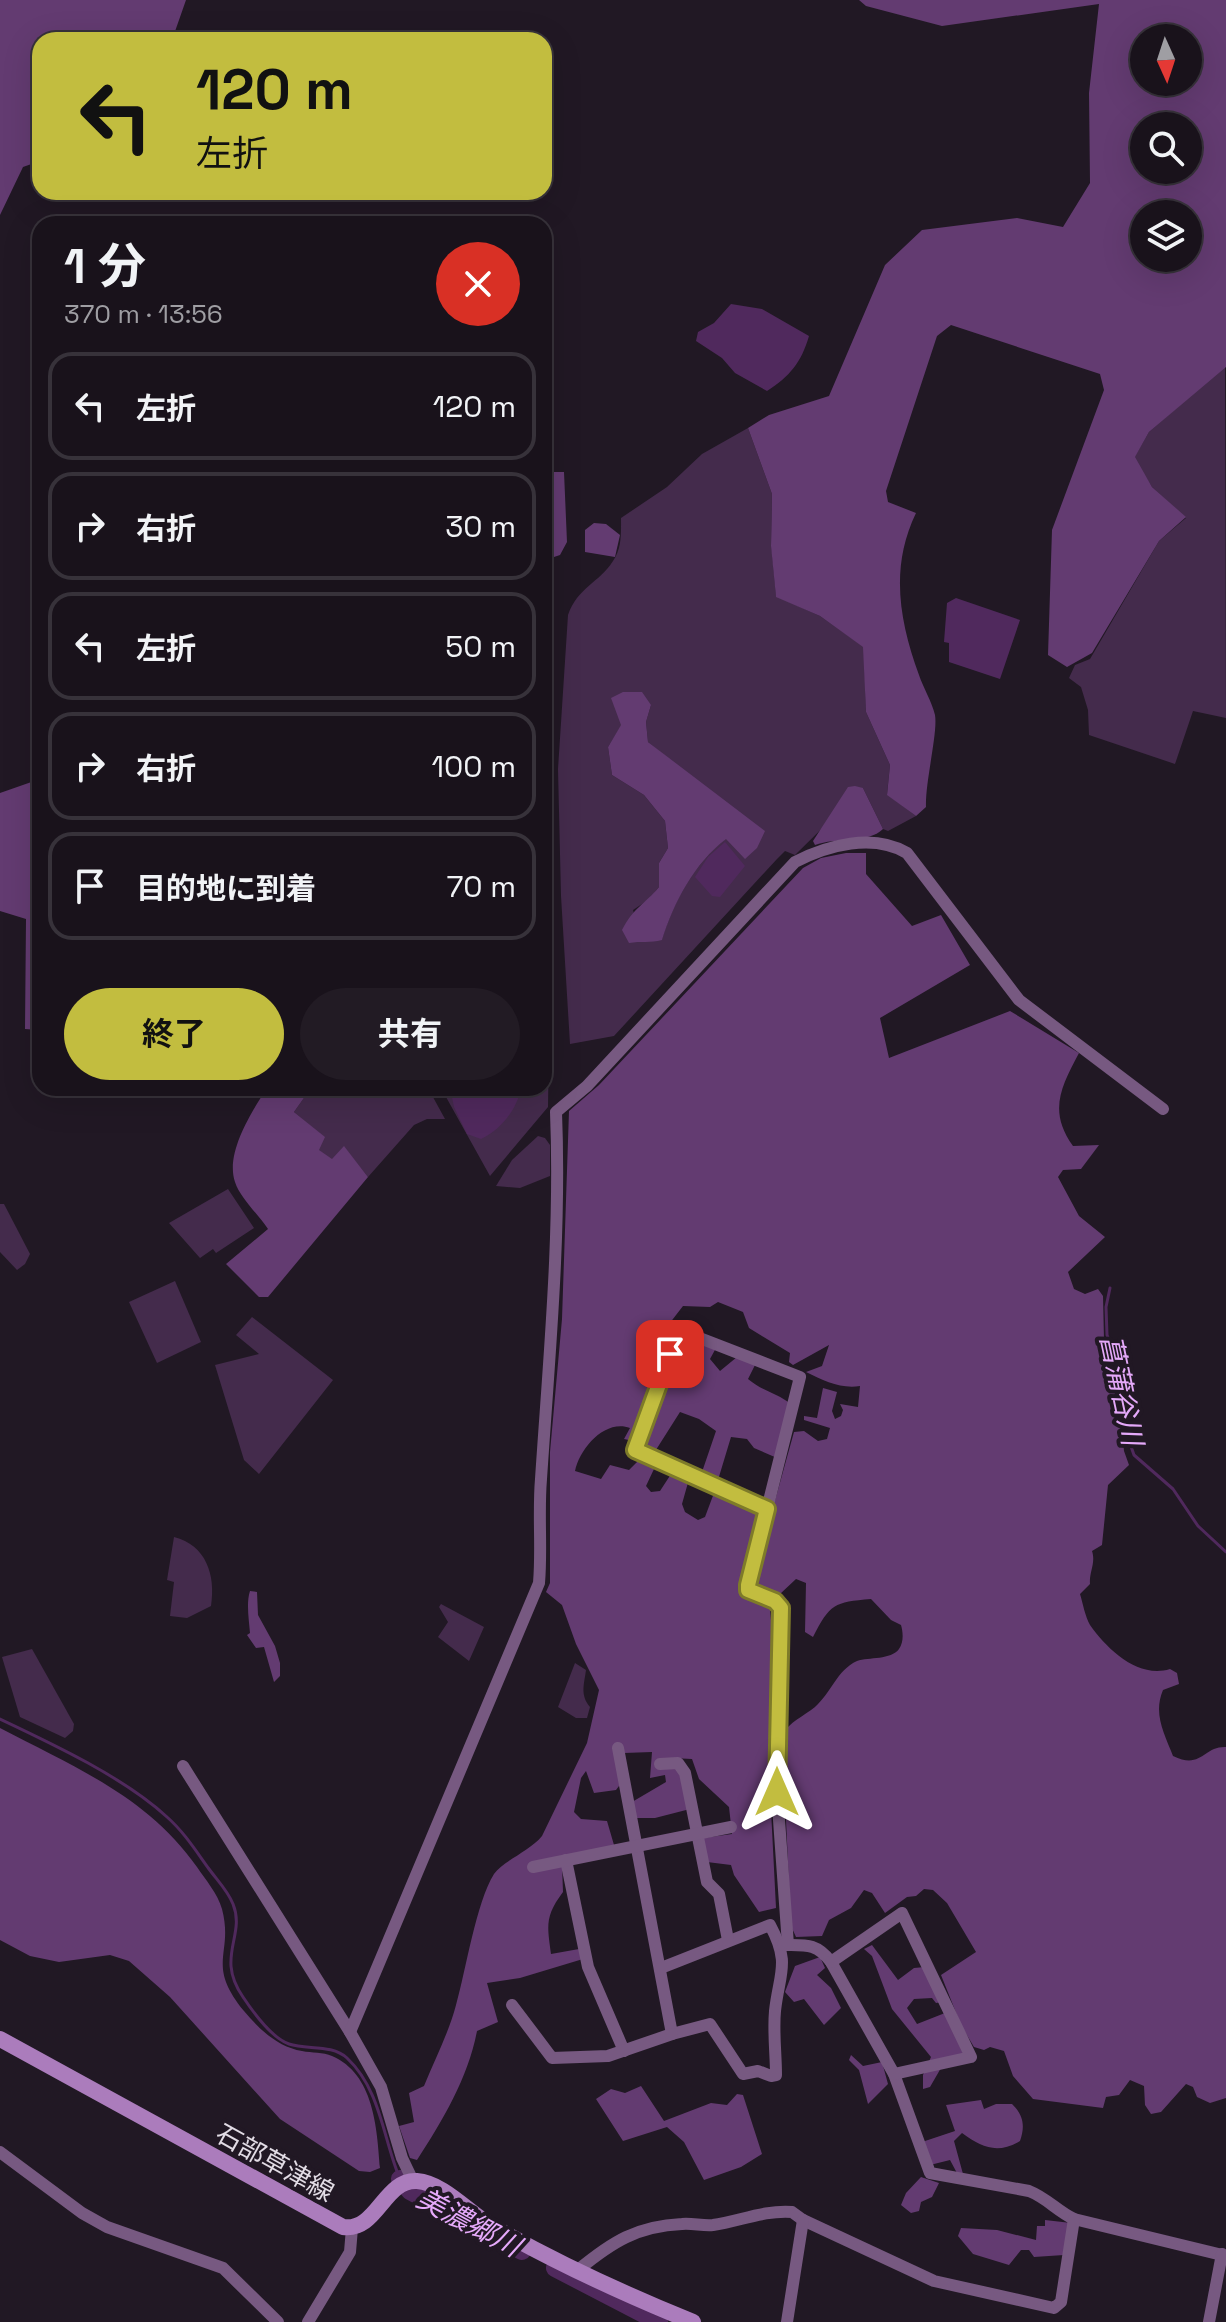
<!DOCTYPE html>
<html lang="ja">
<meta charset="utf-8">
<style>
:root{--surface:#19121b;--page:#221b24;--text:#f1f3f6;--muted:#9f9ea3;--line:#37323a;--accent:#c2bd3f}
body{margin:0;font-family:"Space Grotesk","Noto Sans JP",sans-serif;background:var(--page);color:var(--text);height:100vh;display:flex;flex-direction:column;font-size:30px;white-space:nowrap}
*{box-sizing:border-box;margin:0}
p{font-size:26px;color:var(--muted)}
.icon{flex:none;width:44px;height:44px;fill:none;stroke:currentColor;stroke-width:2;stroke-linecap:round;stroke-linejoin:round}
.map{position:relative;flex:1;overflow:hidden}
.drawer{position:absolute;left:32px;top:216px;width:520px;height:880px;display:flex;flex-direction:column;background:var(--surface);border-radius:24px;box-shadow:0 8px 32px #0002,0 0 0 2px var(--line)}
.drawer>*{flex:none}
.hud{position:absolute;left:32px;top:32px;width:520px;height:168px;border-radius:24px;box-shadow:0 8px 32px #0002,0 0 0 2px var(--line);background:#c2bd3f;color:#111;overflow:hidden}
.needle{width:52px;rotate:177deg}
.buttons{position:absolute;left:1130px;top:24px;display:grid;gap:16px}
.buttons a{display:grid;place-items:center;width:72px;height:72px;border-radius:50%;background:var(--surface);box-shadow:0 8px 32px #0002,0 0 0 2px var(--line);font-size:40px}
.pin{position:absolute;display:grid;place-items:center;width:68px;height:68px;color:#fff;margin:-34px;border-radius:16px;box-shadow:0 4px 12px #0006}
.me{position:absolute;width:88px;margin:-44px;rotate:0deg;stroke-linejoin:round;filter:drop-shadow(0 0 6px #0008)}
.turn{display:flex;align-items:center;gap:28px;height:168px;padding:0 32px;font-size:36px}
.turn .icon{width:104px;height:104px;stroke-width:2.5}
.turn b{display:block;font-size:56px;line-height:68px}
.round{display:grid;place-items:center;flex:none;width:84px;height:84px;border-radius:42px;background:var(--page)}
.head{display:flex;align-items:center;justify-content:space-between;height:136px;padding:0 32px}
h1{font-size:48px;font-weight:700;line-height:60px}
.action{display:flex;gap:16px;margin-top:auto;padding:16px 32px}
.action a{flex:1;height:92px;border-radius:48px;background:var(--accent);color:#111;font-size:32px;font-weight:700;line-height:92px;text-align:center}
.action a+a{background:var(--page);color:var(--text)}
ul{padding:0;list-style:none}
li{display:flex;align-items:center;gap:24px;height:108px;margin:0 16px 12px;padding:0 16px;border:4px solid var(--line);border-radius:24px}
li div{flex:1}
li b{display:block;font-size:30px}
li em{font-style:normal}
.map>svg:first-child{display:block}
.green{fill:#442b4c;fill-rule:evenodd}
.forest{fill:#633b71;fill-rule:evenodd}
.water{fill:#50295d}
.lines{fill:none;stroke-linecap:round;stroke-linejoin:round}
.stream{stroke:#50295d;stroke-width:3}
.river{stroke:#50295d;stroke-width:18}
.minor{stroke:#775981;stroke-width:12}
.secondary{stroke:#ab7cbc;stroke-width:16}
.route-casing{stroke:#7e7b29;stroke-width:20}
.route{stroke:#c2bd3f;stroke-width:14}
.labels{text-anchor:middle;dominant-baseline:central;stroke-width:8;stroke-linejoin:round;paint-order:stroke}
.street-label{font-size:26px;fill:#e2dce5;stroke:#211824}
.water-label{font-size:28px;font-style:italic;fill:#e5a9fa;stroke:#211824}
</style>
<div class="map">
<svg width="1226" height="2322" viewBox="0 0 1226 2322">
<rect width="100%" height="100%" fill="#211824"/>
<g class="green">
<polygon points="1225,366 1226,718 1193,711 1175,764 1089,735 1088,710 1081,687 1069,678 1075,665 1090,659 1159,541 1186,518 1152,487 1134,458 1149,432"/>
<path d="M748,428L772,494L771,542L776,596L820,616L864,647L866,712L890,765L887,794L916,816L888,831L883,829L863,788L795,855L785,851L777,859L614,1036L570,1044L561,896L558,769L568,615C578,587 599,583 613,561C622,548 621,533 621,518L667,487L702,454ZM651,705L646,722L648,742L690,776L725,839C694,865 674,901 662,939L642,940L633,910L648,900L659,887V863L668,848L665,821L644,795L612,775L608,747L621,726Z"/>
<polygon points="549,1041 548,1107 490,1176 441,1088 544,1088 544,1043"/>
<polygon points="311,1088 428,1088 445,1119 427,1119 414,1125 368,1177 344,1147 332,1160 318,1150 324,1137 294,1112"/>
<polygon points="538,1136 545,1138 550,1145 550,1176 520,1188 496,1186 512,1160"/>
<polygon points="228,1189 254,1228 216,1253 213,1249 200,1258 169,1223"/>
<polygon points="0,1204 4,1204 30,1254 25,1264 17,1270 0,1252"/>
<polygon points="175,1281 201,1342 157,1363 129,1302"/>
<polygon points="252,1317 333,1380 259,1474 244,1460 215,1365 259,1354 236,1335"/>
<path d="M174,1537C206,1545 216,1575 211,1606L187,1618L170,1616L174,1582L167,1580Z"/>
<polygon points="441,1604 484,1627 469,1661 438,1637 448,1622 439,1607"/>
<polygon points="32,1649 74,1724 73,1731 65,1738 20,1717 2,1657"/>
<path d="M575,1663L586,1670C584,1685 580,1695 590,1707L587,1718H576L558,1707Z"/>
</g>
<g class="forest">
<polygon points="0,0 186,0 172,40 40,40 40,161 23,167 0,215"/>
<path d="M859,0H1226V367L1149,432L1135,457L1152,487L1186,517L1159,541L1092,653L1067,667L1048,655L1052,530L1104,390L1100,374L951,325L937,336L886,491L888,502L916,513C890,567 899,620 919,675C923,687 932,702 935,715C938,733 925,782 926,807L916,816L887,795L890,765L866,712L863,647L820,616L776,597L771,546L772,494L748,428L769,415L829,396L885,265L922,230L1017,218L1063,227L1090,183L1089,93L1099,4L942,26L866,6ZM1144,38H1188V82H1144ZM1144,126H1188V170H1144ZM1144,214H1188V258H1144Z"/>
<polygon points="544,460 546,472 564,472 567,542 560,555 545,560"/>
<polygon points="594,523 606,524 620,535 615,557 585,552 585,530"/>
<path d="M623,692H642L651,705L646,722L648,742L765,831L757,848L745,859L726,839C694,864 674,902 662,940C650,943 641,941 629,943L622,930C634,907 644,905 659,887V863L668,848L665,821L644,795L612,775L608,747L621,725L611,698Z"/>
<polygon points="40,779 40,1011 39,1030 25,1029 26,919 0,911 0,793"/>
<path d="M855,786L863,788L883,829C868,844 836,837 815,845L813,841L848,787Z"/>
<path d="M846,853H866V874L912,926L941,915L970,965L880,1018L889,1058L1010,1011L1079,1053C1061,1087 1048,1111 1073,1146L1099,1145L1081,1169L1063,1170L1058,1177L1079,1216L1105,1237L1068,1272L1074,1289L1085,1294L1098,1289L1103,1296L1104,1340L1118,1388L1124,1451L1129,1465L1108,1485L1102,1545L1092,1551C1096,1563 1089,1572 1090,1584L1080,1594C1083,1604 1085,1616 1090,1625C1107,1649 1138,1679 1170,1669L1177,1673L1179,1684L1163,1690C1153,1714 1164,1733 1173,1756C1202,1770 1203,1746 1226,1747V2098L1210,2103L1197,2097L1193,2087L1186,2084L1161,2112L1151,2114L1145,2105L1144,2086L1130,2080L1119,2095L1106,2097L1103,2108L1033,2099L1013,2076L1004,2051L990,2047L984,2050L974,2047L961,2025L941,1975L976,1952L947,1903L933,1890L924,1889L916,1896L907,1897L885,1913L872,1893L864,1890L851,1908L829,1920L822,1936L796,1937L791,1926L782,1735C789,1722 804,1716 815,1707C831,1693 837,1670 857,1661C869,1657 891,1660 899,1649C904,1642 903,1632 901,1625L891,1620L871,1599C834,1602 830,1604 813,1637L805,1632L806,1583L796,1579L780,1594L769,1597L775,1667L768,1751L776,1908L759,1912L734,1875L731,1865L707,1862L703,1838L732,1834L729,1807L699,1779L692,1759L672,1758L680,1768L690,1809L655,1818H635L632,1802L666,1782L665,1775L650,1778L652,1752L624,1753L622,1782L616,1790L594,1793L586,1771L581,1778L574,1812L581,1819L607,1821L614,1845L562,1865L563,1892C545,1916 547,1925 551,1954L579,1949L583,1959L520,1978L487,1983L498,2022L477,2031C468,2078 443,2120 417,2160L410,2158L399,2126L414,2122L409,2093L424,2086C435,2059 449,2032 456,2005C466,1970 476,1903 494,1874C503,1861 530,1851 542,1836L587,1743L599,1690L576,1644L562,1605L546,1592L550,1583V1452L562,1319L569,1111L599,1085L803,868L821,858ZM718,1302L743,1312L749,1328L790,1353L789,1362L793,1365L829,1345L822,1366L806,1372C824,1381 841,1389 860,1386L858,1407L840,1404L843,1410L841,1416L835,1419L832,1411L837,1392L823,1388L817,1418L804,1416V1420L830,1428L827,1439L818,1441L804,1431L794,1432L771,1515L699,1484L714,1493L705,1517L698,1520L685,1512L682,1504L689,1479L673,1471L660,1491L651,1492L646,1486L654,1469L661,1472L668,1467L643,1456L629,1470L610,1465L601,1479L575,1471C580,1448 605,1419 630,1428L624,1439L643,1443L654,1453L680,1412L699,1419L716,1431L702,1472L718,1480L731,1437L747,1439L754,1448L777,1458L791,1404C777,1393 762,1391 748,1379L755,1365L737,1357L720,1371L710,1359L716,1348L696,1341L683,1344L674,1332L666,1328L683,1306L710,1307Z"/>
<path d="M267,1088H311L294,1112L325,1137L319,1150L332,1159L344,1146L368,1177L268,1297H259L226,1264L268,1229C259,1215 240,1198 235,1182C225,1153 252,1111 267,1088Z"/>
<path d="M250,1591L257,1592L258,1615L275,1646L280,1663V1676L274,1682L264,1647L256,1648L247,1635L250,1633C249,1620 246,1603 250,1591Z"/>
<path d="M0,1728C74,1767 147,1796 197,1867C205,1879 218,1894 222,1909C234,1955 205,1963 244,2011C260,2030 278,2047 302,2051C312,2053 323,2052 332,2056C374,2074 377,2128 380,2168L370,2172L359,2171L280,2119L170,1997L129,1961L110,1955L59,1962L30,1956L0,1940Z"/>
<polygon points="872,1945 898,1980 914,1968 925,1967 942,2002 936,2003 932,1998 914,1999 907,2008 917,2024 945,2013 964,2055 945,2061 930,2087 923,2089 923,2075 931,2057 892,2009 872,1956 864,1949"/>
<polygon points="820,1957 825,1968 817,1975 831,1988 841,2008 824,2025 804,1999 794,2002 785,1992 795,1966"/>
<polygon points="851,2055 863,2066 882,2062 888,2084 868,2104 859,2070 849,2060"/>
<polygon points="641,2086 664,2121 711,2103 727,2105 737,2094 743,2095 762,2154 741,2167 704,2180 684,2142 667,2127 623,2141 596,2099 611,2089 625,2093"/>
<path d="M981,2100L984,2109L996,2104H1012C1024,2115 1025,2127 1020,2141C998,2154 982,2148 962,2133L954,2141L963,2174L958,2175L950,2160L930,2165L922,2142L955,2131L946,2105Z"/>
<polygon points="921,2177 939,2183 932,2197 921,2202 919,2211 911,2213 901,2205 906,2193"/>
<polygon points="1045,2220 1071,2223 1064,2255 1034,2257 1029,2250 1021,2250 1009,2265 973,2254 958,2236 961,2228 997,2230 1036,2240 1037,2226 1045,2226"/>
</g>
<g class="water">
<path d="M731,304L762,309L809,336C801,363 790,376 767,391L735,373L722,358L696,341L698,332L714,323Z"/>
<polygon points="956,598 1020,620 1000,679 949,662 949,643 944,642 947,603"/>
<polygon points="725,842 745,866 720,897 712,896 695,877 708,857"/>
<path d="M450,1088H521C517,1109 501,1130 481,1139L467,1134L454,1107Z"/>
</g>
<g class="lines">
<g class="stream">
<polyline points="1110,1288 1106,1307 1107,1335 1124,1377 1127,1435 1134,1455 1173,1489 1198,1526 1226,1552"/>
<path d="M0,1719C53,1744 125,1778 167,1817C184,1832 196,1851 209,1869C217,1880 228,1891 233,1904C246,1936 215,1957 243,1997C253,2012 272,2038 289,2044C307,2050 332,2044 347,2058C381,2090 383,2139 400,2179"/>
</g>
<g class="river">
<polyline points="400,2179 410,2191 522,2251"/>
<polyline points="555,2268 659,2322"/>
</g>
<g class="minor">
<polyline points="767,1509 635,1450 679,1330 800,1377 748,1585 748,1590 775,1601 781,1608 777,1792 788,1945"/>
<path d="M618,1748L672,2034L710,2024L743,2074L758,2071L771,2076L776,2075C776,2054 773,2032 775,2011C779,1973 791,1964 770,1925L661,1968"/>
<polyline points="660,1764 678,1763 685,1773 707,1882 719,1894 728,1940"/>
<polyline points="183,1766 350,2032 381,2087 402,2158 413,2181"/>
<polyline points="566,1860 588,1967 624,2051"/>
<polyline points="533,1867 731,1827"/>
<path d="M783,1945C806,1945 817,1943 831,1962L894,2074L930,2173L1029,2191C1047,2198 1057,2211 1074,2219L1226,2256"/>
<polyline points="831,1962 902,1913 971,2057 894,2074"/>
<polyline points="512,2005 552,2058 608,2056 672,2034"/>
<path d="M350,2032L539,1583C542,1549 538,1514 541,1479C549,1358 561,1234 556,1112L587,1086L795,862C828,845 873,833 907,853L1019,1000L1163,1109"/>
<polyline points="0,2152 82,2213 107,2227 223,2268 278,2322"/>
<path d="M578,2270C612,2242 637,2226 682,2224C692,2223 703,2226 713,2225C740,2221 764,2210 792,2212L803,2220L934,2281L1054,2308L1061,2302L1074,2219"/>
<polyline points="308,2322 350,2252 352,2228"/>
<polyline points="787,2322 803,2220"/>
<polyline points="1209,2322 1222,2254"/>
</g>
<path class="secondary" d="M0,2039L343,2227C377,2232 384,2179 417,2181C443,2183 468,2212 490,2225C555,2262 624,2294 693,2322"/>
</g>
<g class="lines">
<g class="route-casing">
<polyline id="route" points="670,1354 635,1450 767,1509 748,1585 748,1590 775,1601 781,1608 777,1792"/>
</g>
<use href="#route" class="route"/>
</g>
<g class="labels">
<g class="street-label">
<text transform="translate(275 2163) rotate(29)">石部草津線</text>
</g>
<g class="water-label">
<text transform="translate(1122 1390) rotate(78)">菖蒲谷川</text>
<text transform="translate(469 2222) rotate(28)">美濃郷川</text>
</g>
</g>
</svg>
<div class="buttons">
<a><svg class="needle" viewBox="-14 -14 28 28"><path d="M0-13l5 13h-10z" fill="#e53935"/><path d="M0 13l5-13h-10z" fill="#9f9ea3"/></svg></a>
<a><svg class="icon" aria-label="search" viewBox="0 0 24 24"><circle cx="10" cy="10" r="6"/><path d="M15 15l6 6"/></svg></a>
<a><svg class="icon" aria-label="layers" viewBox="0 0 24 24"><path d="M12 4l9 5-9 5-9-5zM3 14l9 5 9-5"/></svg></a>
</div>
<div class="pin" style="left:670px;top:1354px;background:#d93025"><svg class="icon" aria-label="arrive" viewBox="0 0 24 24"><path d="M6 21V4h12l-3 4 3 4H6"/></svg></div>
<svg class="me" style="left:777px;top:1792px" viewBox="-20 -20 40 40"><path d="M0-17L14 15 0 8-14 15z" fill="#c2bd3f" stroke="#fff" stroke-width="4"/></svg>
<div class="hud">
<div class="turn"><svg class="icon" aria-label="left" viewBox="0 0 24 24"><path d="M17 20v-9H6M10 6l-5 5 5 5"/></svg><div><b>120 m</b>左折</div></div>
</div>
<section class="drawer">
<div class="head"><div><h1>1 分</h1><p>370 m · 13:56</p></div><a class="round" style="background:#d93025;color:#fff"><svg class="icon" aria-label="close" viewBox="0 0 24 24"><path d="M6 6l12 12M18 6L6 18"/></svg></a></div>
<ul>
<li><svg class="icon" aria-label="left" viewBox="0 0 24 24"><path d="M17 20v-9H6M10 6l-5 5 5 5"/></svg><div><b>左折</b></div><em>120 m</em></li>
<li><svg class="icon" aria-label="right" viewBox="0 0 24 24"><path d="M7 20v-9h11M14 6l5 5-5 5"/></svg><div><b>右折</b></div><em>30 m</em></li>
<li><svg class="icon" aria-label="left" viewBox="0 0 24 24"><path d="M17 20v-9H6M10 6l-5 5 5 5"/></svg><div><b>左折</b></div><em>50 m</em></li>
<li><svg class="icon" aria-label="right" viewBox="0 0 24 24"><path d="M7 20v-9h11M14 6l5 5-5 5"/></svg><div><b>右折</b></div><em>100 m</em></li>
<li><svg class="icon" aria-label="arrive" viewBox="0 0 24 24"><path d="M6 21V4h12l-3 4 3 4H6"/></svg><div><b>目的地に到着</b></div><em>70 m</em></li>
</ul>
<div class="action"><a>終了</a><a>共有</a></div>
</section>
</div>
